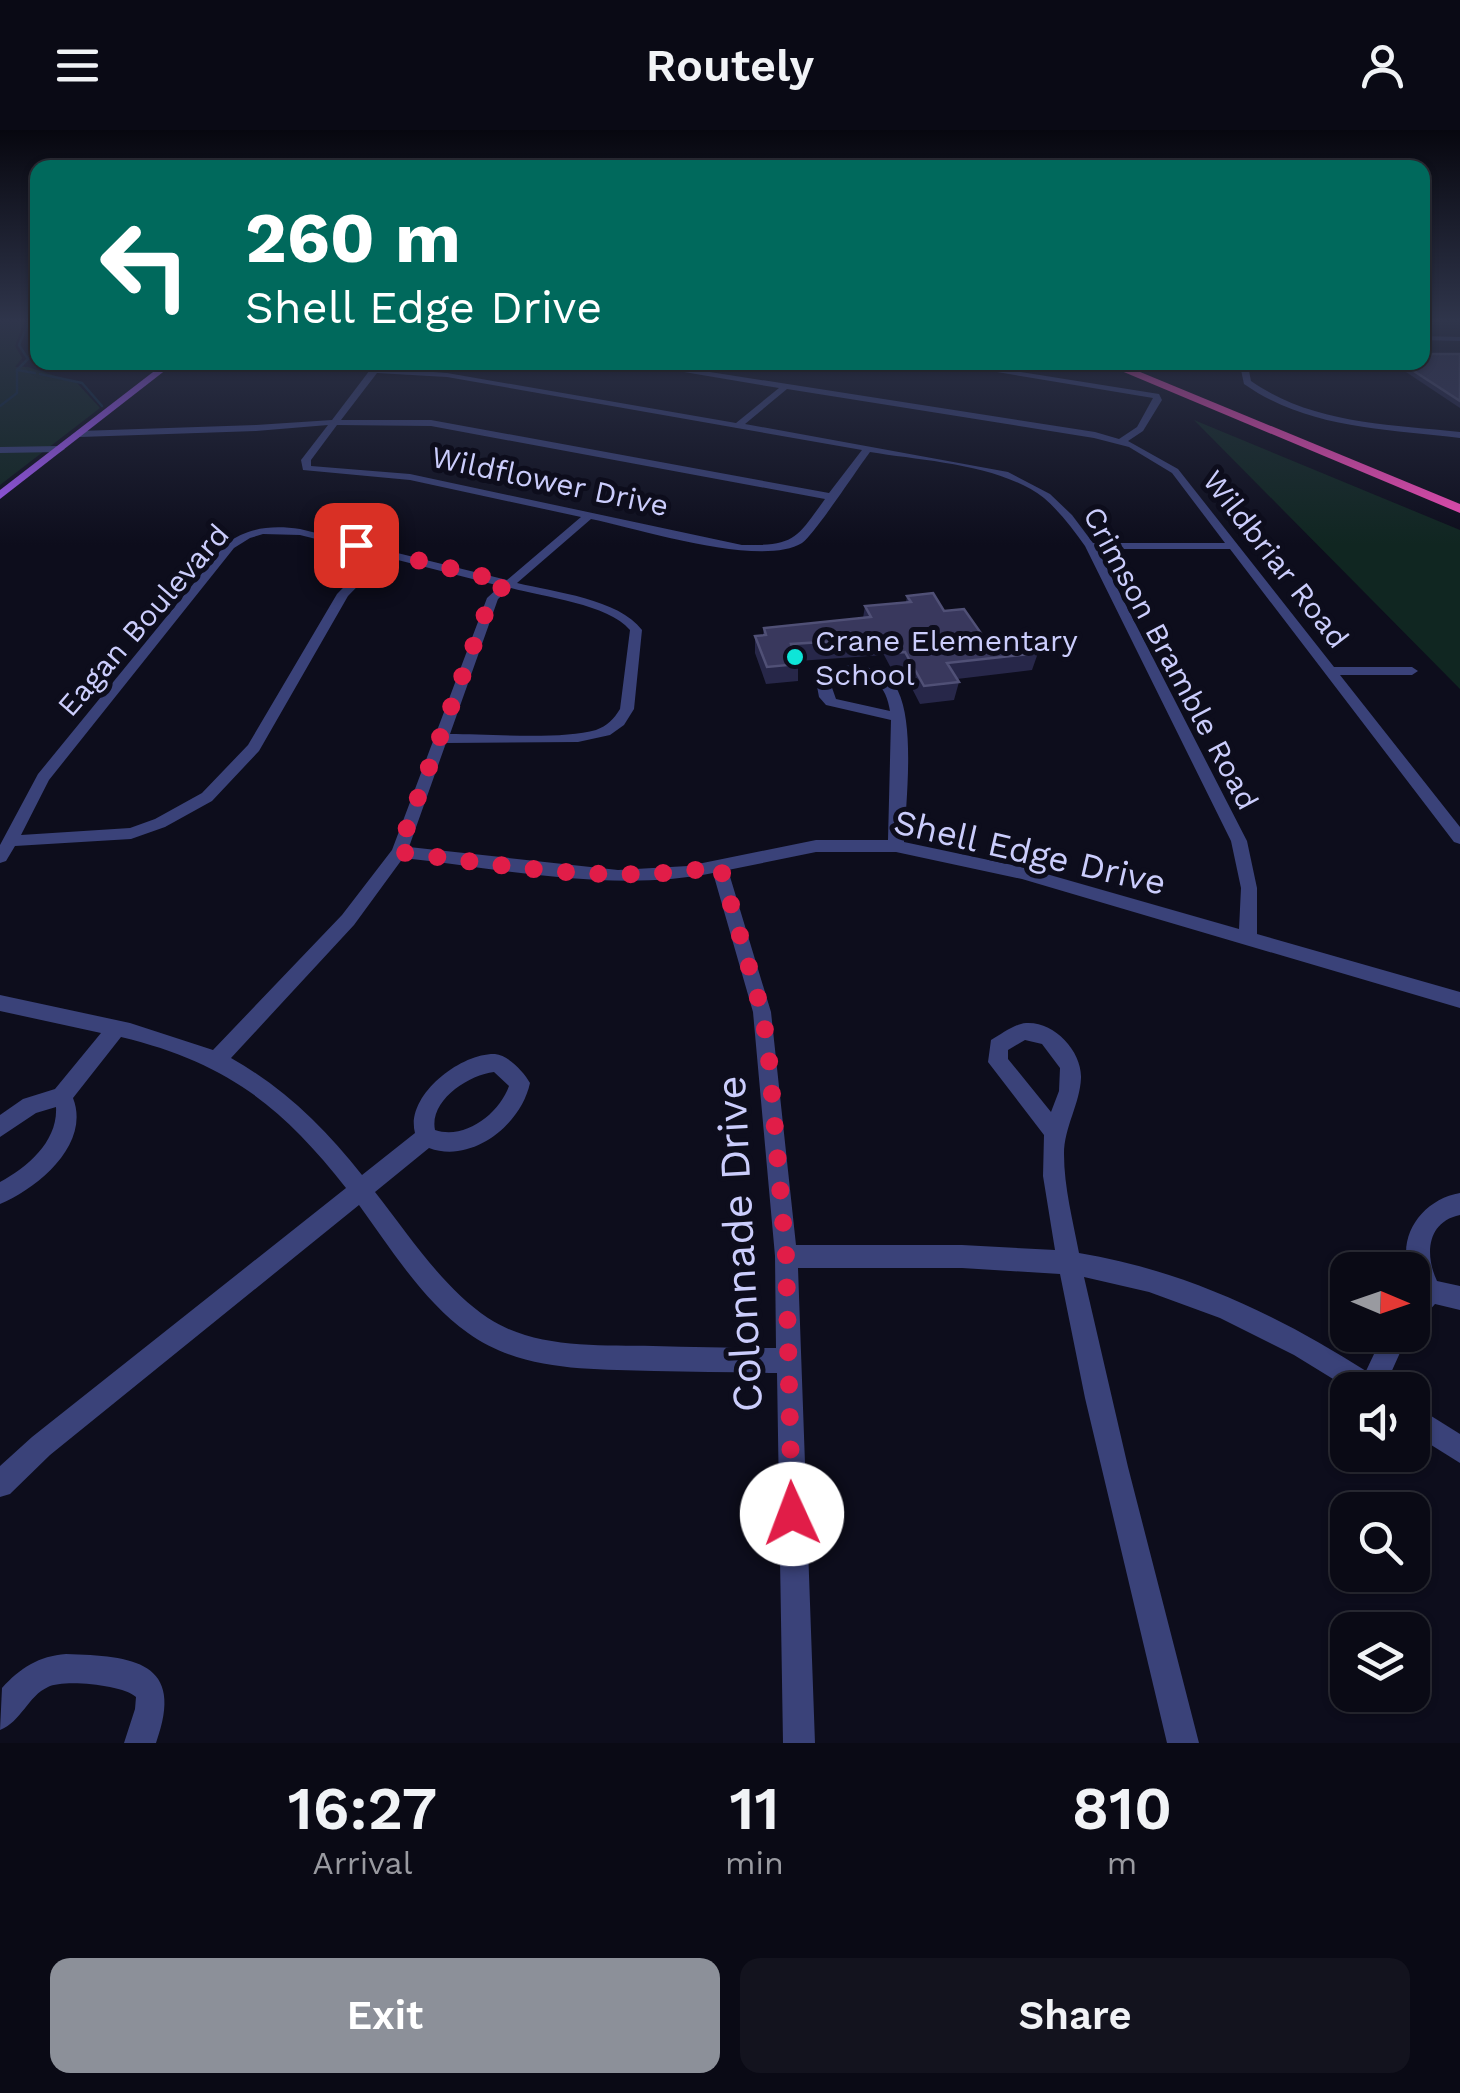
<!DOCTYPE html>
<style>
:root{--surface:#0a0a15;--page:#13131e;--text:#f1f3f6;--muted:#999aa0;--line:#2a2b34;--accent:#8c9099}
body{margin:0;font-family:"Work Sans",sans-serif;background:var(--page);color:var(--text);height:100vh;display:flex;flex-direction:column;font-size:38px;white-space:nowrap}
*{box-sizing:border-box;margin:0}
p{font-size:32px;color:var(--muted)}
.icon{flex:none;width:55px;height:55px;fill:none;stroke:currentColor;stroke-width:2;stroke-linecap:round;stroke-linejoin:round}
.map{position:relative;height:1613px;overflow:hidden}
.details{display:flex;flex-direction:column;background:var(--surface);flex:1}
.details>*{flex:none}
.hud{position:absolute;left:30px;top:30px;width:1400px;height:210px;border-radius:20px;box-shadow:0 2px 8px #0004,0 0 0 2px var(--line);background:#00695c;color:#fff;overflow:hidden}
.needle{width:65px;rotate:92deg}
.tools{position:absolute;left:1330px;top:1122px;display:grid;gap:20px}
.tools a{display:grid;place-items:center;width:100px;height:100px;border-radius:20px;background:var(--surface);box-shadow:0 2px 8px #0004,0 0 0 2px var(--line);font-size:50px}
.pin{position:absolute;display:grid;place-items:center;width:85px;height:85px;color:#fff;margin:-42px;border-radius:20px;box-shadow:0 5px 15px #0006}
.me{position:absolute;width:110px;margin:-55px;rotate:358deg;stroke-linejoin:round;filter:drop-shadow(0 0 8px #0008)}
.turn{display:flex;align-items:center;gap:35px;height:210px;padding:0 50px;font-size:45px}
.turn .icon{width:130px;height:130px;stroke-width:2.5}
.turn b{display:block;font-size:70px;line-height:85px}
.eta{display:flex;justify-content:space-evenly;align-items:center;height:170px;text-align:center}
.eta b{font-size:60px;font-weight:600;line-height:70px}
.primary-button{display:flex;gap:20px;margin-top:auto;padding:20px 50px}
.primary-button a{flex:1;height:115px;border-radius:20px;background:var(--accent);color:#fff;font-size:40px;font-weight:600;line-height:115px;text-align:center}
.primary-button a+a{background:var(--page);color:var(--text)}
header{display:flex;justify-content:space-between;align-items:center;height:130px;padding:0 50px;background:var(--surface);font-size:45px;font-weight:600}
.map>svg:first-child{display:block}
.green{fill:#102621}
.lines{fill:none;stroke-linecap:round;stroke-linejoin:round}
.stream{stroke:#0e293f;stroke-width:2.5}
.minor{fill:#3a4279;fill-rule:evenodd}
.major{fill:#a159f5;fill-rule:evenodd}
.highway{fill:#f44db9;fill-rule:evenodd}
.wall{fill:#272749}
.building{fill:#39385d;stroke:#505076;stroke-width:2.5}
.route{stroke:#e11d48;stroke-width:18;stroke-dasharray:0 32.4}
.poi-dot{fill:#0ee5d8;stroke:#0d0d1c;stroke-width:4}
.labels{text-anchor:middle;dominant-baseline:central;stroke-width:10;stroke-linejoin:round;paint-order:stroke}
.far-street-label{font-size:30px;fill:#cbcdfc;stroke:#0d0d1c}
.far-poi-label{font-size:30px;fill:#cbcdfc;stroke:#0d0d1c;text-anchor:start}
.street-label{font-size:35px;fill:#cbcdfc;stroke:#0d0d1c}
.near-street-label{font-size:42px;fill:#cbcdfc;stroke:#0d0d1c}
</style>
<header><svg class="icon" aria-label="menu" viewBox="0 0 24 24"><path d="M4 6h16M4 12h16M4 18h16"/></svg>Routely<svg class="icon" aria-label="person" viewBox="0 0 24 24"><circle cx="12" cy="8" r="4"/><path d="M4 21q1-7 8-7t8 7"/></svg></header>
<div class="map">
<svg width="1460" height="1613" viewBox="0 0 1460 1613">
<rect width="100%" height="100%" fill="#0d0d1c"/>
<g class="green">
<polygon points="0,189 25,189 15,216 22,228 15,237 28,237 77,253 100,278 0,355"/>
<polygon points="1194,290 1460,400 1460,559"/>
</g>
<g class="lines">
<g class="stream">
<polyline points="17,240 35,243"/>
<polyline points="40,244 82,253 102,276"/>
<polyline points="0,276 17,263 17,240 28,229 19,215 30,189"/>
</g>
<g class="minor">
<polygon points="1422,206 1460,207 1460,211 1422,210"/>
<path d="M376,232L383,234L380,238L447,243L736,293L779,258L625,232H646L1095,302L1119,309L1137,297L1153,268L937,232H958L1159,264L1162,270L1143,301L1128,311L1178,339L1334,537H1412L1418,541L1412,545H1340L1460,697V714L1454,712L1230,419H1097L1247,711L1257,758V804L1460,862V878L1022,749L896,722H816L728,740L771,882L796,1115H962L1055,1120L1043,1046L1044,1005L988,932L991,910C1002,904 1014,894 1026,893C1054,891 1082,921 1081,948C1080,974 1064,997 1064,1024C1064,1057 1073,1091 1079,1123C1183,1140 1278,1185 1366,1241L1383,1205H1408L1385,1256L1387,1260H1351L1294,1225L1220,1188L1149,1162L1084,1147L1128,1337L1199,1613H1167L1085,1268L1060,1144L962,1138H798L815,1613H783L777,1243C736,1242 695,1242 654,1241C591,1239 522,1242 468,1203C423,1171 391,1119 359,1075L50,1325L10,1364L0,1367V1336L32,1307L346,1058C281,975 225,932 121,907L73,968C91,1014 38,1058 0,1074V1052C28,1037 58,1011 56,977L36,983L0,1007V985L23,969L55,959L101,903L0,881V865L130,893L213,920L342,785L392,720L487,468L500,456L386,427L348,466L259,621L212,671L165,697L131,709L15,716L6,731L0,733V715L38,644L226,414C248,397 273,395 300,399L507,450L581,387L410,350L303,340L301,330L328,295L256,301L80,307L76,304L80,301L256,295L332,290ZM377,243L447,247L862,320L829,363L431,290H341ZM787,259L1094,308L1129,317L1172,343L1225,413H1093L1072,385L1050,364L1008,342L745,294ZM337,295L431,296L825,369C796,409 795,416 742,415L410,344L311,336V330ZM870,322C924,331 1000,334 1044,368C1060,382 1073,399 1085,416L1231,711L1241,758L1239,799L1022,737L904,712C906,672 915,596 898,561C891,546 876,538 860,536C843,534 828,539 816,551L819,567L826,575L891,590L888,710H816L688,736L618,740L409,717L446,613L578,612L610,605L624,595L634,579L642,500C619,469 554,462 517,453L591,389C639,399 761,438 802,413C814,405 858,338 870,322ZM263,404L300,405L376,424L337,464L248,615L202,663L155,689L130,698L21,705L49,650L234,418L250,408ZM511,458C544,467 608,474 630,500L620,579C614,589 607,596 596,600C562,610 488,604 450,604L498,469ZM844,544C871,542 886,554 890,581L836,569L830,552ZM403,728C503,739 613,763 713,743L753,882L775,1126L776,1218C735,1218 694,1217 653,1216C599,1215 535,1219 488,1188C442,1157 409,1105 375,1062L429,1018C472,1034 521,995 530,953C524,942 508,925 495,924C460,923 405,966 415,1003L362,1045C325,998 284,958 231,928L354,795ZM1025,910L1042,914L1060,938L1059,961L1051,982L1008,929V920ZM494,942L509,956C499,984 465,1010 435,1000C429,971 468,945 494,942Z"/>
<path d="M1250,232H1259L1249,241L1251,251C1313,294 1387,294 1460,302V308C1385,299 1308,299 1244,254L1241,240Z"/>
<polygon points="0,317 60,316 65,319 60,322 0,323"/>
<path d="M1460,1063V1085C1426,1092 1425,1126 1437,1151L1460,1156V1180L1435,1174L1420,1191L1412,1195V1164L1416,1159L1412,1140H1409C1397,1104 1424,1069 1460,1063Z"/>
<polygon points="1412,1274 1460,1304 1460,1333 1412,1303"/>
<path d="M66,1524C133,1526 186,1531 156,1613H124L135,1579L136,1567C123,1555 64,1549 48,1557C28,1566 21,1592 0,1600L2,1558C20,1538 39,1526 66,1524Z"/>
</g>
<polygon class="major" points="166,232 176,232 0,369 0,360"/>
<polygon class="highway" points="1100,232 1116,232 1460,374 1460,383"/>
</g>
<g class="wall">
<polygon points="1460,224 1460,278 1391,232 1422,232"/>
<polygon points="907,466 944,481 985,509 1038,523 1032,540 957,549 959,552 954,570 920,574 902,539 892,540 884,525 798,531 798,551 766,554 755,523 755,506 763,505 764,498 863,488 865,476 906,472"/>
</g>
<g class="building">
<polygon points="1422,224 1460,224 1460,271 1400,232 1422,232"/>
<polygon points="933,463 944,481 964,479 985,509 1024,504 1038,523 947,533 959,552 924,556 905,522 895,523 887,508 791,514 799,534 767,537 755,506 766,505 764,498 871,487 865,476 911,472 907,466"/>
</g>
<linearGradient id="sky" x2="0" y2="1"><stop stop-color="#07070f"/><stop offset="0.46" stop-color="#2f354b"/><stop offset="1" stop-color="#2f354b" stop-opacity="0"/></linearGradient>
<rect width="1460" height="415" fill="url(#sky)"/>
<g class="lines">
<path class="route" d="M356,415L506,452L488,476L398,722C506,735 612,756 720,736L762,882L768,918L786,1126L792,1384"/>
</g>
<circle class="poi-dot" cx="795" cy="527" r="10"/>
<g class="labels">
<g class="far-street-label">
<text transform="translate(550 351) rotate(12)">Wildflower Drive</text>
<text transform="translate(1276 429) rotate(52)">Wildbriar Road</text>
<text transform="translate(143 490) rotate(-49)">Eagan Boulevard</text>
<text transform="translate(1171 528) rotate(62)">Crimson Bramble Road</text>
</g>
<g class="far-poi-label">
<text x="815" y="510">Crane Elementary<tspan x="815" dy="34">School</tspan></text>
</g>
<g class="street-label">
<text transform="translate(1030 722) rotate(13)">Shell Edge Drive</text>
</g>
<g class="near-street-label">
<text transform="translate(739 1114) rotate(-93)">Colonnade Drive</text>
</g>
</g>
</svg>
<div class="tools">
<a><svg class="needle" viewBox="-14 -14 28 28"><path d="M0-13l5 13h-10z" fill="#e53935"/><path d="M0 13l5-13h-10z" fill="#999aa0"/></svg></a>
<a><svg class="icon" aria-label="sound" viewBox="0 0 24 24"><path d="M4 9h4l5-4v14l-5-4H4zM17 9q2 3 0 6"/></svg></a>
<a><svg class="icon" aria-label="search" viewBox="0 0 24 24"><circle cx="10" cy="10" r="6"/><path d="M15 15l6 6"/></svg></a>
<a><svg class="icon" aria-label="layers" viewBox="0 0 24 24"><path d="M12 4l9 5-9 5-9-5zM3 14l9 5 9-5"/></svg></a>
</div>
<div class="pin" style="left:356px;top:415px;background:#d93025"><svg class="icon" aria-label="arrive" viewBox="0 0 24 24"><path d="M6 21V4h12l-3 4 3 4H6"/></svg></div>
<svg class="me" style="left:792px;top:1384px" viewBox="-20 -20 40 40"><circle r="19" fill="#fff"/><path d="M0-13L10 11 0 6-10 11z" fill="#e11d48"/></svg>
<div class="hud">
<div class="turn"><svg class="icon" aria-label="left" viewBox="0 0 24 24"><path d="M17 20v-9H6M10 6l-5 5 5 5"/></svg><div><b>260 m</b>Shell Edge Drive</div></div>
</div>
</div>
<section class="details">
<div class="eta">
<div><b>16:27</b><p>Arrival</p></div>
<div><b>11</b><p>min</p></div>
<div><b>810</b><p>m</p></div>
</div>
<div class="primary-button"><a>Exit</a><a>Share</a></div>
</section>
